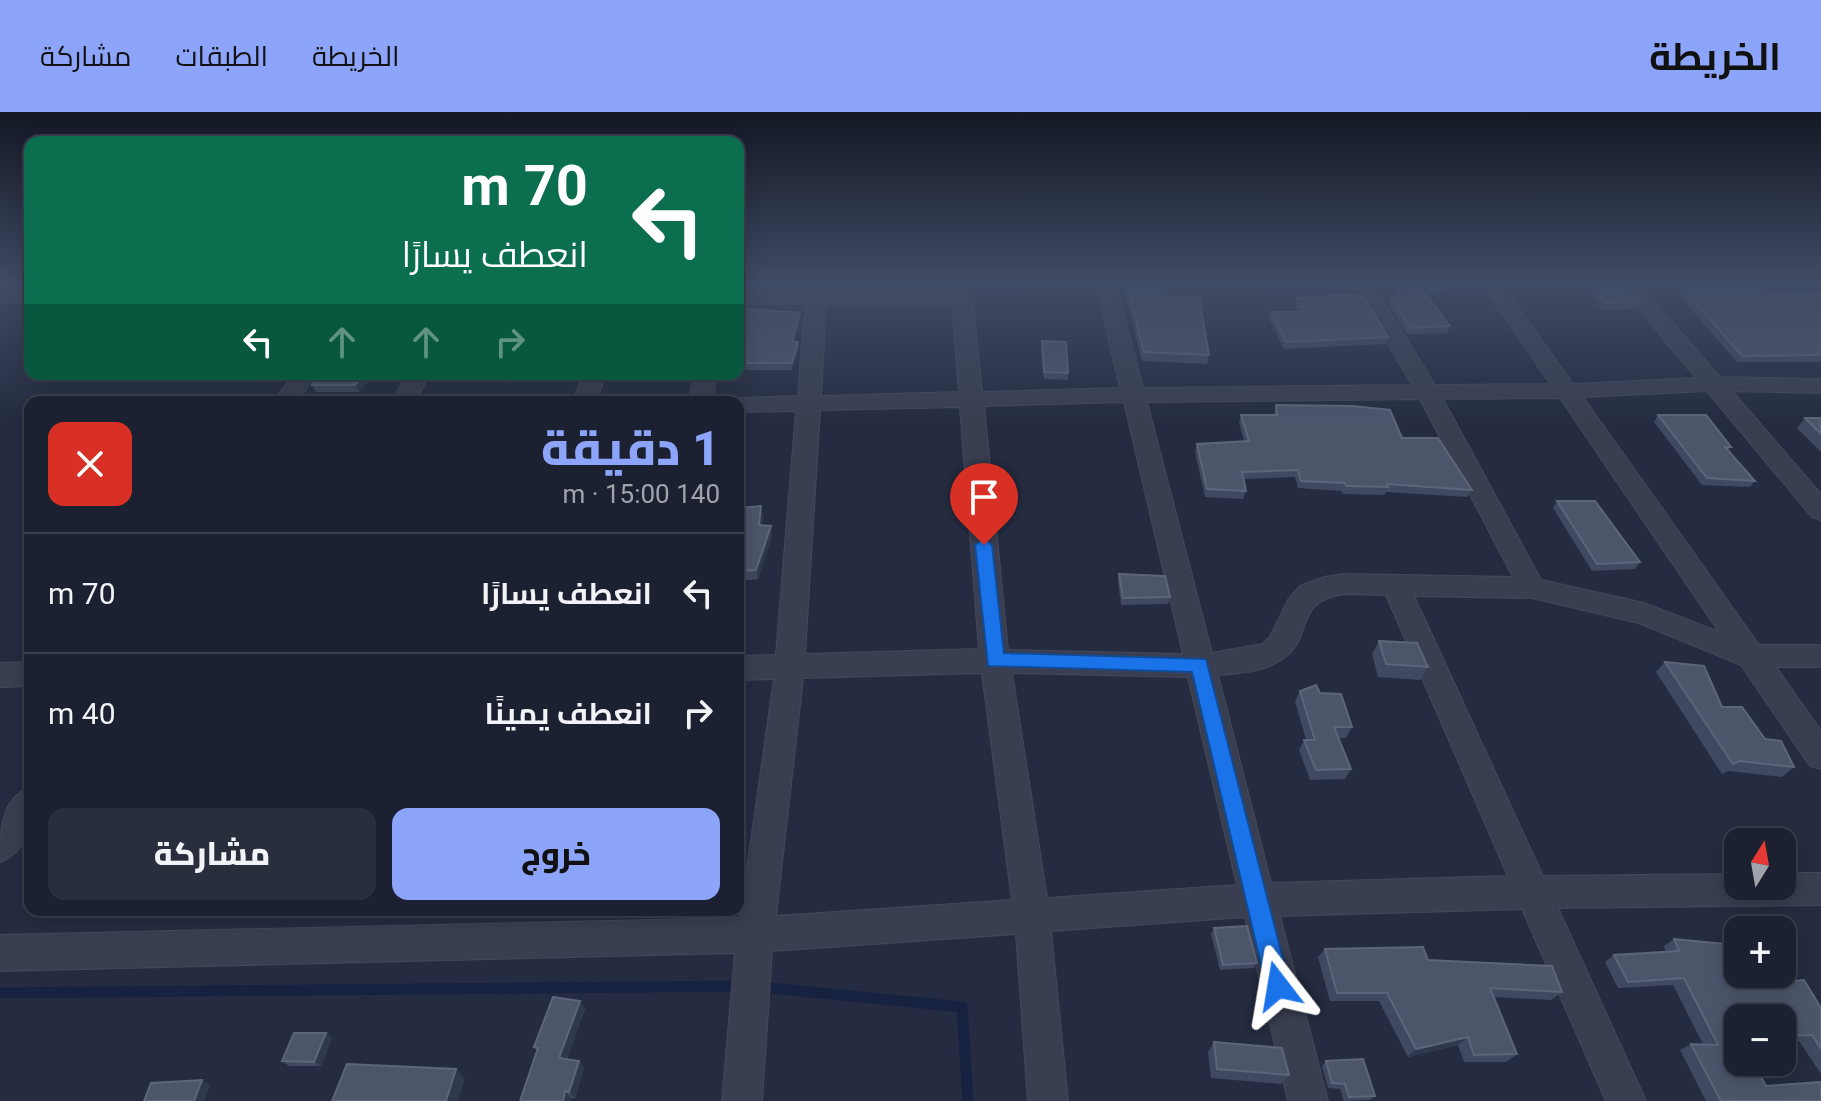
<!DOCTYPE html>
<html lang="ar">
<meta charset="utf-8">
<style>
:root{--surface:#1c2131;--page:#292e3d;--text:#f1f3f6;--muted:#a0a3ab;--line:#3a3e4d;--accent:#8ca4fa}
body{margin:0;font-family:Roboto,Cairo,sans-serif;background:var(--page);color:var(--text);direction:rtl;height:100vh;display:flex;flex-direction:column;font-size:30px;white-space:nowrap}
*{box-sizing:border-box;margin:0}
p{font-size:26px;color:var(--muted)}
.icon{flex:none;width:44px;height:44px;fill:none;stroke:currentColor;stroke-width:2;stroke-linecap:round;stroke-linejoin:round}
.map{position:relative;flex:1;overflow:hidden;direction:ltr}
.panel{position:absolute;left:24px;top:284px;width:720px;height:520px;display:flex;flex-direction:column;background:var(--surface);border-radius:16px;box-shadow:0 4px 20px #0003,0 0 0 2px var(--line);direction:rtl}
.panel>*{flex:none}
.hud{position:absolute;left:24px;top:24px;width:720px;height:244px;border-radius:16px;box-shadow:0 4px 20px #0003,0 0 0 2px var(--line);direction:rtl;background:#0b6e4f;color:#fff;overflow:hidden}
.needle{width:52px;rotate:11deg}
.controls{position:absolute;left:1724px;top:716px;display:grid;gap:16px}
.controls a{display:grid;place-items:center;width:72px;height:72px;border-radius:16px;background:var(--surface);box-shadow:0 4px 20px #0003,0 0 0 2px var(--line);font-size:40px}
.pin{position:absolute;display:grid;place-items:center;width:68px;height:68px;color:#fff;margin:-82px -34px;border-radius:50% 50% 50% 0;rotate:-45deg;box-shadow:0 0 8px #0007}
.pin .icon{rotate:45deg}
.me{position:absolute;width:88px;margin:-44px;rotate:346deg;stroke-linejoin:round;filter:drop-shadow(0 0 6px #0008)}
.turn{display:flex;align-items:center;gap:28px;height:168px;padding:0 24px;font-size:36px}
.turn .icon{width:104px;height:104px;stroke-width:2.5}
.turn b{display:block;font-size:56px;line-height:68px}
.lanes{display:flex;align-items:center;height:76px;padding:0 24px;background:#0003;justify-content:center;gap:40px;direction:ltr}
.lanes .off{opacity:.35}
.round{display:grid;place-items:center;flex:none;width:84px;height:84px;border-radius:16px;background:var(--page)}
.summary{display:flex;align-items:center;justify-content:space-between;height:136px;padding:0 24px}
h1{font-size:48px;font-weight:800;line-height:60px;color:var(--accent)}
.primary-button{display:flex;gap:16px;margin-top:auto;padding:16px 24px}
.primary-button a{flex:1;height:92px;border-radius:16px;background:var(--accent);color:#111;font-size:32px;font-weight:800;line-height:92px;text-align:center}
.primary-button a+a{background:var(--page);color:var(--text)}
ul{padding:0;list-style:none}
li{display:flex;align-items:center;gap:24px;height:120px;padding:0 24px;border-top:2px solid var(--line)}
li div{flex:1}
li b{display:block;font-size:30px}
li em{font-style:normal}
header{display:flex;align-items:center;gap:48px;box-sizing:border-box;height:112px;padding:0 40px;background:var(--accent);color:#111}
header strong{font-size:38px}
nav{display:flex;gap:44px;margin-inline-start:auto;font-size:28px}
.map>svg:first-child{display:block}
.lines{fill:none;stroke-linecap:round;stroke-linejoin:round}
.stream{stroke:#172140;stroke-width:11}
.minor-casing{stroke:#43485a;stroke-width:2}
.minor{fill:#393f51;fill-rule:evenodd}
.wall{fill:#40495f}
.shaded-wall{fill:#30384e}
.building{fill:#4d556b;stroke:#5d657a;stroke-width:2}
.route{fill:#1a73e8;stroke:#114b97;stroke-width:2}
</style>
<header>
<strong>الخريطة</strong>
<nav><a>الخريطة</a><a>الطبقات</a><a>مشاركة</a></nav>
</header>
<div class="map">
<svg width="1821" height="989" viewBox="0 0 1821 989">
<rect width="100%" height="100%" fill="#252c41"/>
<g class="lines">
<g class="stream">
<polyline points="759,875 962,895 968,989"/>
<polyline points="0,881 745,874"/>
</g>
<g class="minor-casing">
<g id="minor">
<path d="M807,172H827V180H951V172H971L982,280L1120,276L1096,172H1116L1143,276L1412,273L1353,172H1373L1435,273L1550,272L1482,172H1502L1573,272L1696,266L1618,172H1639L1720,265L1821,267V281L1732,279L1821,382V408L1812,405L1707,279L1583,285L1759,533H1821V555H1776L1821,619V657L1810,654L1741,553L1639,511L1532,486L1414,484L1543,764L1738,762V774H1782V761H1821V793L1558,796L1646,989H1606L1522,797L1280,804L1328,989H1288L1245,805L1051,819L1068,989H1028L1016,822L772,839L762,989H722L735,841L0,859V823L740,806L774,567L738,568V544L776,543L796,299L738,300V290H728L738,286L798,284L805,192H738V180H806ZM826,192H952L959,280L821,284ZM1560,286L1719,520L1644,491L1541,468L1443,287ZM1420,287L1513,465L1345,462L1324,465L1300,474L1288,488L1270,525L1262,532L1212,541L1147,290ZM1124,290L1183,542L1008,538L984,294ZM960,295L979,537L805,542L820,298ZM1345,482L1386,483L1508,764L1271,771L1218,563C1239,561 1266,560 1284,546C1315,523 1292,489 1345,482ZM982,561L1012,788L776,804L803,566ZM1012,561L1188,565L1237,773L1047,786Z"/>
<rect x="0" y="179" width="30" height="12"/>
<polygon points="293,262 315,262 298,290 274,290"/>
<polygon points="407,262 429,262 416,290 392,290"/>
<polygon points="583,262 605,262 597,290 573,290"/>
<polygon points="694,262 716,262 713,290 689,290"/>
<polygon points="30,550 30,574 0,575 0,551"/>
<path d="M30,675C30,704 32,738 0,750C0,721 0,687 30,675Z"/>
</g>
</g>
<use href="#minor" class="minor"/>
</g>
<g class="wall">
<polygon points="1125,172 1163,172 1167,185 1209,243 1207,252 1142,249 1124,176"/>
<polygon points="1389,172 1449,172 1450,174 1447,180 1426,182 1450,214 1447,221 1407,222 1389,192 1391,185 1396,185"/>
<polygon points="1584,172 1624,172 1639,190 1635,197 1601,198"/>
<polygon points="1683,177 1821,182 1821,250 1737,250 1679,183"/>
<polygon points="1328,182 1388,225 1385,232 1284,237 1269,206 1271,200 1298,200 1295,193 1297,186 1327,185"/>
<polygon points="738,196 801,208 795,229 799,237 792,258 738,258"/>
<polygon points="1042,229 1068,261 1068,268 1044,267 1041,236"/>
<polygon points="320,262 374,262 359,280 316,280 312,273"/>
<polygon points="1276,293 1402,326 1472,378 1467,385 1386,380 1384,383 1343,382 1341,379 1298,376 1295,365 1243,367 1246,379 1243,387 1205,385 1195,340 1197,332 1244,329 1239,310 1241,303 1274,303"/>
<polygon points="1658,303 1731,335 1728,338 1755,369 1750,375 1702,373 1654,310"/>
<polygon points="1805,306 1821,306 1821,340 1797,316"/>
<polygon points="1557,389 1640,450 1635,457 1592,459 1553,396"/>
<polygon points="738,396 763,404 762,413 772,424 758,467 738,469"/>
<polygon points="1119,463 1170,485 1168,492 1121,493 1118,469"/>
<polygon points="1379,529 1428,555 1420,568 1378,565 1372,542"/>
<polygon points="1665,550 1765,627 1794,655 1782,665 1728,659 1722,662 1656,560"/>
<polygon points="1300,579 1320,581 1352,615 1346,626 1338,626 1351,657 1345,667 1310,668 1299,638 1304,628 1306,628 1295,589"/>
<polygon points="1214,816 1257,851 1254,856 1220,858 1211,822"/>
<polygon points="1674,827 1727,838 1774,871 1821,896 1821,962 1799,929 1782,930 1782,906 1738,906 1738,950 1766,974 1821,989 1706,989 1680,938 1691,932 1703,932 1673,873 1618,876 1605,850 1614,843 1666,840 1664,834"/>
<polygon points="1325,837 1428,848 1562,880 1551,888 1494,885 1517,942 1506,950 1464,950 1458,933 1408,945 1379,889 1330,889 1318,845"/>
<polygon points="580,889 585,897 567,947 579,949 584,956 575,987 571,986 571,989 520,989 537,939 534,935"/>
<polygon points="326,921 332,926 321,954 289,954 282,949"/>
<polygon points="1214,930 1289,963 1281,972 1211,966 1208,940"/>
<polygon points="1326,949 1375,984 1370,988 1344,989 1340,977 1328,976 1322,954"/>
</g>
<g class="shaded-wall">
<polygon points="800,201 801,208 793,236 792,229"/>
<polygon points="798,230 799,237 792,258 792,251"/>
<polygon points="365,262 374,262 359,280 355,273"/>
<polygon points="761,394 763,404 761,422 759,413"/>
<polygon points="771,414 772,424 758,467 756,458"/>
<polygon points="580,889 585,897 565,954 559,946"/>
<polygon points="326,921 332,926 321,954 314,950"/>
<polygon points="1468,925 1458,933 1408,945 1416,937"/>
<polygon points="579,949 584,956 575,987 569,980"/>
<polygon points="456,957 465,966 458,989 446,989"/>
<polygon points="202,968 210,973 204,989 194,989"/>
<polygon points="565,979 571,986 571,989 563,989"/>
</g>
<g class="building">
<polygon points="1127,172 1163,172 1167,185 1199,184 1209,243 1144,240"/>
<polygon points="1395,172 1449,172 1450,174 1421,176 1450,214 1410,216 1391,185 1402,185"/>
<polygon points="1592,172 1624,172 1639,190 1605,191"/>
<polygon points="1757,173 1764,180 1821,182 1821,243 1742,244 1683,177"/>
<polygon points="1328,182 1363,184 1388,225 1286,230 1271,200 1304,200 1297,186 1329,185"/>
<polygon points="738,196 800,201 792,229 798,230 792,251 738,251"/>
<polygon points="1042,229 1066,230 1068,261 1044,260"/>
<polygon points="320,262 365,262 355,273 312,273"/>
<polygon points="1276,293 1353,294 1390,298 1402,326 1438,326 1472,378 1387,372 1388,375 1346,374 1345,371 1301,369 1298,358 1242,360 1246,379 1207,377 1197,332 1249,329 1241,303 1277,303"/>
<polygon points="1658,303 1706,303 1731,335 1725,335 1755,369 1707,366"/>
<polygon points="1805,306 1821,306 1821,322"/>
<polygon points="1557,389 1595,389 1640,450 1597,452"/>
<polygon points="761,394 759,413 771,414 756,458 738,459 738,396"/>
<polygon points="1119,462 1165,464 1170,485 1123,486"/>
<polygon points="1379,529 1417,531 1428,555 1386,552"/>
<polygon points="1665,550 1704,554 1722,595 1742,595 1765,627 1781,629 1794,655 1739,649 1733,652"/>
<polygon points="1316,573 1320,581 1341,582 1352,615 1334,615 1351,657 1316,658 1304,628 1315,628 1300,579"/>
<polygon points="1247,814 1257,851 1223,853 1214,816"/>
<polygon points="1674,827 1724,832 1727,838 1738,838 1738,862 1769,862 1774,871 1804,868 1821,896 1821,937 1812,923 1782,924 1782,906 1738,906 1738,950 1753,950 1766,974 1821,970 1821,989 1721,989 1691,932 1718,933 1684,866 1628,870 1614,843 1679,839"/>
<polygon points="1423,835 1428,848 1552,854 1562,880 1490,876 1517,942 1474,943 1468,925 1416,937 1387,881 1337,881 1325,837"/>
<polygon points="553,885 580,889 559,946 579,949 569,980 565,979 563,989 520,989 538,936 534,935"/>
<polygon points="294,921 326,921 314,950 282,949"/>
<polygon points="1214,930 1282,936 1289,963 1217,957"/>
<polygon points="1363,947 1375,984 1349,985 1345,972 1332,971 1326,949"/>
<polygon points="347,952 456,957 446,989 332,989"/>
<polygon points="202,968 194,989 144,989 151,971"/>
</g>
<linearGradient id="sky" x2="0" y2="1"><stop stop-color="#141824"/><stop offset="0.55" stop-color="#404b65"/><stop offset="1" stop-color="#404b65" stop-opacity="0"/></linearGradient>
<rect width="1821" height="311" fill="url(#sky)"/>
<polygon class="route" points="984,426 992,433 1004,541 1206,547 1290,874 1287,883 1278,886 1270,883 1266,874 1192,560 988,554 975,433"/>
</svg>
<div class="controls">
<a><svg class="needle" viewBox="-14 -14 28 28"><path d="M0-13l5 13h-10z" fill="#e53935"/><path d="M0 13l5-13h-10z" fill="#a0a3ab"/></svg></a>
<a>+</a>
<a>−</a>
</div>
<div class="pin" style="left:984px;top:433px;background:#d93025"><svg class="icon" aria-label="arrive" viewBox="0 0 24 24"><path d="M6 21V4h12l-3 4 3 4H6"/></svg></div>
<svg class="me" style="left:1278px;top:874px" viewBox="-20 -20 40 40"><path d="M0-17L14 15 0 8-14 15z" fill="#1a73e8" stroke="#fff" stroke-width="4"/></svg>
<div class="hud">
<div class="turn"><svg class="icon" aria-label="left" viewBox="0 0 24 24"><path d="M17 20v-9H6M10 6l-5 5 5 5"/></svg><div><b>70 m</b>انعطف يسارًا</div></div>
<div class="lanes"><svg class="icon" aria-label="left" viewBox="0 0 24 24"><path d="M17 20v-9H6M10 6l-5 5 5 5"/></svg><svg class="icon off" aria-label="ahead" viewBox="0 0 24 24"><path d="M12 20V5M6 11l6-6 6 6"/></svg><svg class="icon off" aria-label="ahead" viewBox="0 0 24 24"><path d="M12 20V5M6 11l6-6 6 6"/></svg><svg class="icon off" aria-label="right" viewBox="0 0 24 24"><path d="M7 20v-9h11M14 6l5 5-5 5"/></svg></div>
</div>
<section class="panel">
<div class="summary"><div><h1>1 دقيقة</h1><p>140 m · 15:00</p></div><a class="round" style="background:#d93025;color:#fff"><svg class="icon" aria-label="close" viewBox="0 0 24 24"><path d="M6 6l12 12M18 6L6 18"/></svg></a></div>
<ul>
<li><svg class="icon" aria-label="left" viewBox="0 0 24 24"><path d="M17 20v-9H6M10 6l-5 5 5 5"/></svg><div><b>انعطف يسارًا</b></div><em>70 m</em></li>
<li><svg class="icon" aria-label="right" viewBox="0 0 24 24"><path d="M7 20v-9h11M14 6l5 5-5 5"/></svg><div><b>انعطف يمينًا</b></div><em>40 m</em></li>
</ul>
<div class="primary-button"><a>خروج</a><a>مشاركة</a></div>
</section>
</div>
